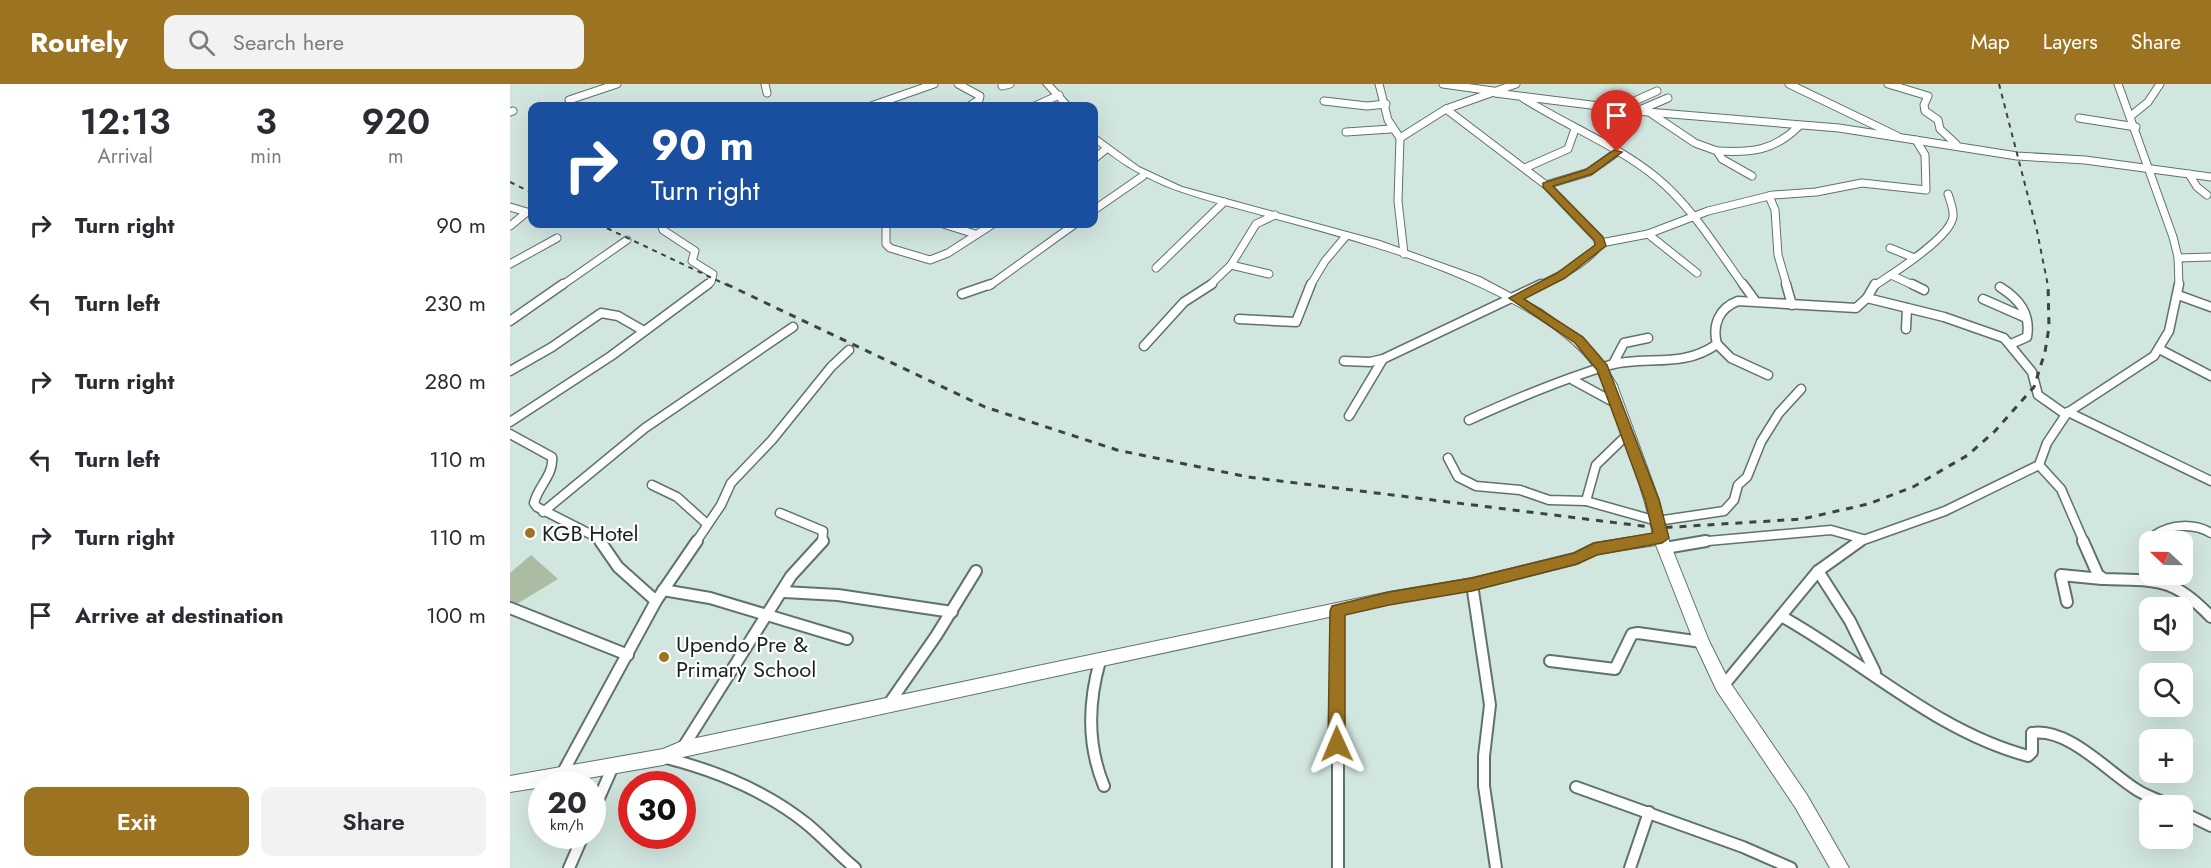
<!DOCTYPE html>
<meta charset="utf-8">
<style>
:root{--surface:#fff;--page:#f2f2f3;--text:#2b2b33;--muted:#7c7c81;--accent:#9c7320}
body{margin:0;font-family:Jost,sans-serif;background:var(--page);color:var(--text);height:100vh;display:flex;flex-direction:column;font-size:22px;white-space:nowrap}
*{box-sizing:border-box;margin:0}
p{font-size:20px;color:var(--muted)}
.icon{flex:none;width:33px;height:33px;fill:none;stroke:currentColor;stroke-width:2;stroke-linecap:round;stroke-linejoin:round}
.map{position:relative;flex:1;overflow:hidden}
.details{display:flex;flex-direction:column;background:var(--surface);width:510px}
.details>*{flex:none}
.hud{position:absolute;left:18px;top:18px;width:570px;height:126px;border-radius:12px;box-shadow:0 6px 24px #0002;background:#1a4fa0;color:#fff;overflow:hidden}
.needle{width:39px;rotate:292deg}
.buttons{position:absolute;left:1629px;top:447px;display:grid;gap:12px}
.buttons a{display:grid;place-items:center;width:54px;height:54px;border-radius:12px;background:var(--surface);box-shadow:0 6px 24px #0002;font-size:30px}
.speed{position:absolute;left:18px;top:687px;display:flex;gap:12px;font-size:30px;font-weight:700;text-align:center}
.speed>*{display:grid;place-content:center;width:78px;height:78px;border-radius:50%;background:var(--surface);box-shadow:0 6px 24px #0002;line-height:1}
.speed small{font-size:15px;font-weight:400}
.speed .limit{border:9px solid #d22;background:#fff;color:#111}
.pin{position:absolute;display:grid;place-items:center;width:51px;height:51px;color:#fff;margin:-62px -26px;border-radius:50% 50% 50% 0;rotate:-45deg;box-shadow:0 0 6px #0007}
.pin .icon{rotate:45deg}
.me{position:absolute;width:66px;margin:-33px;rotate:359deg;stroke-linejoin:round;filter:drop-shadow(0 0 4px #0008)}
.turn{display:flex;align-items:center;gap:21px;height:126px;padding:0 24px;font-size:27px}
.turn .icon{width:78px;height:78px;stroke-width:2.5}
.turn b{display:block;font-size:42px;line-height:51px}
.eta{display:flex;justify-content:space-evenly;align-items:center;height:102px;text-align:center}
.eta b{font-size:36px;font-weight:600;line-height:42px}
.primary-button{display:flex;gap:12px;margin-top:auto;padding:12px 24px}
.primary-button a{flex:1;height:69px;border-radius:12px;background:var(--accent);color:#fff;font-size:24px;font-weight:600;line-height:69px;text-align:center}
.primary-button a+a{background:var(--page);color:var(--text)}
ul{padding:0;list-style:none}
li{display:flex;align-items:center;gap:18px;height:78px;padding:0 24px}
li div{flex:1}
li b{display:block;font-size:22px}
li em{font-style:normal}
header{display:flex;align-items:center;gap:36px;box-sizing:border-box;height:84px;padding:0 30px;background:var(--accent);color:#fff}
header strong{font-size:28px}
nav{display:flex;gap:33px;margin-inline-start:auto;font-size:21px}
.search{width:420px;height:54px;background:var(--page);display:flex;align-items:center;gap:15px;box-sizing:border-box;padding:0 21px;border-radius:12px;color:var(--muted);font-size:22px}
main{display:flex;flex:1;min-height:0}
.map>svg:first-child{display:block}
.green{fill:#aabda3}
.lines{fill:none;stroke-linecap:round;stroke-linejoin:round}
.street-far2-casing{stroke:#5f726c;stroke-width:9}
.street-far1-casing{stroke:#5f726c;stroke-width:11}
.street-casing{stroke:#5f726c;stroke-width:14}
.secondary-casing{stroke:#5f726c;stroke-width:2}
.street-far2{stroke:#fff;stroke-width:7}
.street-far1{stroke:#fff;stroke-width:8}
.street{stroke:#fff;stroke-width:10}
.secondary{fill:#fff;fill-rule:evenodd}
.rail-far1{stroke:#3a4441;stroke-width:2;stroke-dasharray:5 5;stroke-linecap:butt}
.rail{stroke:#3a4441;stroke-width:3;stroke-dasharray:7 7;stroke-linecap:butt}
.route{fill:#9c7320;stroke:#654b15;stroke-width:1.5}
.poi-dot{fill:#9c7320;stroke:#fff;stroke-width:2}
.labels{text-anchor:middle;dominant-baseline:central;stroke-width:4.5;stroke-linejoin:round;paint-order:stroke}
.poi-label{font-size:22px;fill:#19211e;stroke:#fff;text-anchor:start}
</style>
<header>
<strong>Routely</strong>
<div class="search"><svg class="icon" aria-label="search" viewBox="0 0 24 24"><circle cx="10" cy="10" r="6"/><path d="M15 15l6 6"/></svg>Search here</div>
<nav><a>Map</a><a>Layers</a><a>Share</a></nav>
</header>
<main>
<section class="details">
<div class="eta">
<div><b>12:13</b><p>Arrival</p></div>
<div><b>3</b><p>min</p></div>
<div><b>920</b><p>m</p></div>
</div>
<ul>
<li><svg class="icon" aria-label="right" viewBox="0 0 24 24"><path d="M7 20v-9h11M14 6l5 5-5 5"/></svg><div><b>Turn right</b></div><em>90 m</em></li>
<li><svg class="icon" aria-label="left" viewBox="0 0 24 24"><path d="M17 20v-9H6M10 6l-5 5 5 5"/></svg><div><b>Turn left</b></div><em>230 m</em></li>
<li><svg class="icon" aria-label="right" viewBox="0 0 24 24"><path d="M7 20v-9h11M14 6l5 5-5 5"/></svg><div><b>Turn right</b></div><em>280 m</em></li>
<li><svg class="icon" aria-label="left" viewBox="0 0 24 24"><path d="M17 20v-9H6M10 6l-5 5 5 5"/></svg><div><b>Turn left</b></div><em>110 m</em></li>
<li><svg class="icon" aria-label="right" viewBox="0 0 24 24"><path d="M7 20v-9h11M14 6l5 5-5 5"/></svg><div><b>Turn right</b></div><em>110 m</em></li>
<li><svg class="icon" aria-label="arrive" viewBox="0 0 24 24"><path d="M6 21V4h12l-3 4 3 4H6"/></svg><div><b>Arrive at destination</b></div><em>100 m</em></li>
</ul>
<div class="primary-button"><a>Exit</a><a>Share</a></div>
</section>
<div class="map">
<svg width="1701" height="784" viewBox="0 0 1701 784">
<rect width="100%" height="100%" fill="#d2e6e0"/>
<polygon class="green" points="21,471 48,495 5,521 0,518 0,489"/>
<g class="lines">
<g class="street-far2-casing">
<g id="street-far2">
<polyline points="255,0 257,9"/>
<polyline points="448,0 470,12 469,16 459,22"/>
<polyline points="869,0 878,36 890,54"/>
<polyline points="933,0 983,7"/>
<polyline points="1279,0 1387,52"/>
<polyline points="1378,0 1418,12 1414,21 1415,27 1428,36 1430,45 1446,60"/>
<polyline points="1608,0 1663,153 1668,173 1669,202"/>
<polyline points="492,2 500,0"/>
<polyline points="985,9 1137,28 1329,44 1507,72 1575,76 1701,93"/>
<path d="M1013,14C1057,42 1107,61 1147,94C1183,124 1207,165 1234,202"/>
<polyline points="59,16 107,0"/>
<polyline points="814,17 857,22 876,20"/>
<polyline points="361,22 424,0"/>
<polyline points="525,22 549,11"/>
<polyline points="1111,23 1147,7"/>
<path d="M936,25L1036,101L1091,159C1077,179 1050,192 1028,202"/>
<polyline points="1132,25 1158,14"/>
<polyline points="0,28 3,27"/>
<polyline points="1142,30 1185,59 1207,67 1212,75 1242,92"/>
<polyline points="1622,31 1638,18 1650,0"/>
<polyline points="1569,34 1626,43"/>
<polyline points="836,48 881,45"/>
<path d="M1207,67C1241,69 1264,67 1289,42"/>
<polyline points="584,75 596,65"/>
<polyline points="1015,84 1058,65 1065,45"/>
<polyline points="1679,90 1687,103 1697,111"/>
<polyline points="1036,101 1079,88 1107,68"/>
<polyline points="1259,112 1265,126 1268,171 1277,202"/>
<polyline points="0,123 17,128 0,142"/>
<polyline points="584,126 633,92"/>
<polyline points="151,140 153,146 185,167 182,177 203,190 201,198 196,202"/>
<polyline points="376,140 376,160 380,164 420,176 438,169 483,140"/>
<polyline points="433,140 465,150"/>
<polyline points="1138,150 1187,189"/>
<polyline points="1091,159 1138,150 1198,127 1263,111 1306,108 1352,99 1416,106 1415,71 1406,56"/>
<polyline points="1380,164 1402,173"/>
<polyline points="894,170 888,117 890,54 936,25 1006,0"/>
<polyline points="1668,174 1701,173"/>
<polyline points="0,180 47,154"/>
<polyline points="721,181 759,190"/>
<polyline points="646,184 714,118"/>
<polyline points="1381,191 1405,202"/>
<polyline points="51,202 117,156"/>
<polyline points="479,202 565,140"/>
<polyline points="699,202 721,181 746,140 765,131"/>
<polyline points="800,202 815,177 836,152"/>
<path d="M1364,202C1382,190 1440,154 1443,133C1444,126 1440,116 1438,110"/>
</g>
</g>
<g class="street-far1-casing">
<g id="street-far1">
<polyline points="1233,200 1244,215"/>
<polyline points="1276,200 1282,221"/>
<polyline points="1402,200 1414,206"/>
<path d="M1490,203C1509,215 1521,229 1517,253L1501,260"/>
<polyline points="452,210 481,200"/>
<polyline points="1668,211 1701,223"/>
<polyline points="1357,214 1434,233 1494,254 1522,288 1528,311 1555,330"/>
<polyline points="1473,215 1514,233"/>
<polyline points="729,235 786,238 801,200"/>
<polyline points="0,237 53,200"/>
<polyline points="1396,245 1397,224"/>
<polyline points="1207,260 1221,274 1258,291"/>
<polyline points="634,262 674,218 702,200"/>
<polyline points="1651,266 1701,292"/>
<polyline points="834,277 860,278 873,275"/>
<polyline points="1103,280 1114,259 1138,254"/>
<polyline points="0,287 42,263 91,229 108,232 134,247"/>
<polyline points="1063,296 1107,320"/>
<polyline points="1558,328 1701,397"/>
<polyline points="839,332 873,275 1031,200"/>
<path d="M959,336C1005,315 1052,295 1100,281C1135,271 1173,285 1207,260C1202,241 1209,224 1228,217L1346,224L1357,214L1365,200"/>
<polyline points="0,338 101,272 198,200"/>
<path d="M0,350L42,373C44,391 28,402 24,419L27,423L88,454L91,458"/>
<polyline points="938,374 948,393 966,402 1010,406 1039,416 1076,417 1147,437 1214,427 1224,416 1228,401 1237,393 1251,358 1269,329 1291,305"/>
<polyline points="1529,381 1551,405 1574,458"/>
<polyline points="142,401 167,413 197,440"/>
<polyline points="1076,417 1086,381 1119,349"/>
<polyline points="33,428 135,344 283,243"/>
<polyline points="270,429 313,447 312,458"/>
<polyline points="186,458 211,421 221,399 262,356 321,283 339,266"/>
<polyline points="1187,458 1321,446 1353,455"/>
<polyline points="1348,458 1435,427 1529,381 1537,359 1557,329 1644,272 1659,247 1669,200"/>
<path d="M1646,458L1645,451C1661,440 1684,439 1701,449"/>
</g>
</g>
<g class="street-casing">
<g id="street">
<polyline points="90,457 108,483 146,517"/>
<path d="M1573,457L1588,491L1594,495C1647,497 1662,492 1701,533"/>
<polyline points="1155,464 1196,457"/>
<polyline points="1308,487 1340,537 1365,588"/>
<polyline points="962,500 980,621 974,672 974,702 986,784"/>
<polyline points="153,506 200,514 337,555"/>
<polyline points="274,508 328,511 442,528"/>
<polyline points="1557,518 1551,491 1592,495"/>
<polyline points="0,524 118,571"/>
<polyline points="828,527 828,784"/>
<path d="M1271,532C1354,578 1425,647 1518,672L1522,668V649C1558,643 1598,688 1627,706C1638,713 1650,716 1661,722"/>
<path d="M590,577C578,619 577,661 594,702"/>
<polyline points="1040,577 1105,585 1122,550 1128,549 1192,558"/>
<polyline points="1213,602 1308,487 1350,457"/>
<polyline points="378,621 426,552 466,487"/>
<polyline points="172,665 281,492 313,457"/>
<path d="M156,674C207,687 256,707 297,740C314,754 328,770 345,784"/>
<polyline points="53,688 146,517 187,457"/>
<polyline points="1066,703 1233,763 1281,784"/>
<polyline points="1672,728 1701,742"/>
<polyline points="82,730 104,680"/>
<polyline points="59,784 73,752"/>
<polyline points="1120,784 1139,728"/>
</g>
</g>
<g class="secondary-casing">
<g id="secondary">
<polygon points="533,0 542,0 562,22 553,22"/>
<path d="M584,50L629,83L672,103L870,157L970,193L1032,226L1074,257L1091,275L1107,301L1149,416L1159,457L1199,557L1219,597L1297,711L1339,784H1320L1285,723L1207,607L1184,558L1146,461L1087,470L1067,480L962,506L879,520L173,673L153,681L44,700H32V703L0,708V692L153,665L172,657L879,508L962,494L1064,469L1084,459L1143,450C1135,414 1123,380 1111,346C1103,325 1097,302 1084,283C1067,259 1040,241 1015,226C933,179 842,155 752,131C686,113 637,104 584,57Z"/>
</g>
</g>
<use href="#street-far2" class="street-far2"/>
<use href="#street-far1" class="street-far1"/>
<use href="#street" class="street"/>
<use href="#secondary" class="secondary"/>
<g class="rail-far1">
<polyline points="1489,0 1527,147 1538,202"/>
<polyline points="0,98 22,109"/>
<polyline points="88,140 219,202"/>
</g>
<polyline class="rail" points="216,200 475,323 607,366 738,393 1148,444 1292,435 1358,420 1403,403 1458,371 1485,347 1524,303 1535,268 1539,243 1538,200"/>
</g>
<polygon class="route" points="1104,66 1112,68 1082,90 1043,102 1093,153 1096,162 1055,194 1014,215 1073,253 1097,281 1149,416 1159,454 1152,459 1087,471 1067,480 962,507 879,521 835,531 835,660 833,665 827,668 821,665 818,660 820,527 822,522 879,508 962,494 1064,469 1084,459 1143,449 1135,416 1087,286 1065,259 999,214 1047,189 1085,161 1084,156 1033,103 1033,99 1075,86"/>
<g class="poi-dot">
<circle cx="20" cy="449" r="6"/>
<circle cx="154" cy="573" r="6"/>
</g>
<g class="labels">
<g class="poi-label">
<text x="32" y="449">KGB Hotel</text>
<text x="166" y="560">Upendo Pre &amp;<tspan x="166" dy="25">Primary School</tspan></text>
</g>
</g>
</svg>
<div class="buttons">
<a><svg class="needle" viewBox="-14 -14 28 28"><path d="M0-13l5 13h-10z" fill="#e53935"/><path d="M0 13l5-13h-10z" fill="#7c7c81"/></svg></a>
<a><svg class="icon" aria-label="sound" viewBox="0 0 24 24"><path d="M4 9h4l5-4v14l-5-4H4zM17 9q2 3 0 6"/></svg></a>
<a><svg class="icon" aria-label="search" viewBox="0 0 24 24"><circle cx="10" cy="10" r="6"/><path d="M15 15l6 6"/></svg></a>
<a>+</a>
<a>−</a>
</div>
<div class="speed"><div>20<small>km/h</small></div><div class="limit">30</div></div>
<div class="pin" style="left:1107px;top:68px;background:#d93025"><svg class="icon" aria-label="arrive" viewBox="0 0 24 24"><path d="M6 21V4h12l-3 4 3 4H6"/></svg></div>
<svg class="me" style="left:827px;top:660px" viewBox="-20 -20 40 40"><path d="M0-17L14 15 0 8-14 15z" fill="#9c7320" stroke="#fff" stroke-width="4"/></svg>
<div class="hud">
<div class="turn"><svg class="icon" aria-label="right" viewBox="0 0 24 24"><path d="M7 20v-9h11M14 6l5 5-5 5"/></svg><div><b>90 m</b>Turn right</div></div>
</div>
</div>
</main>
